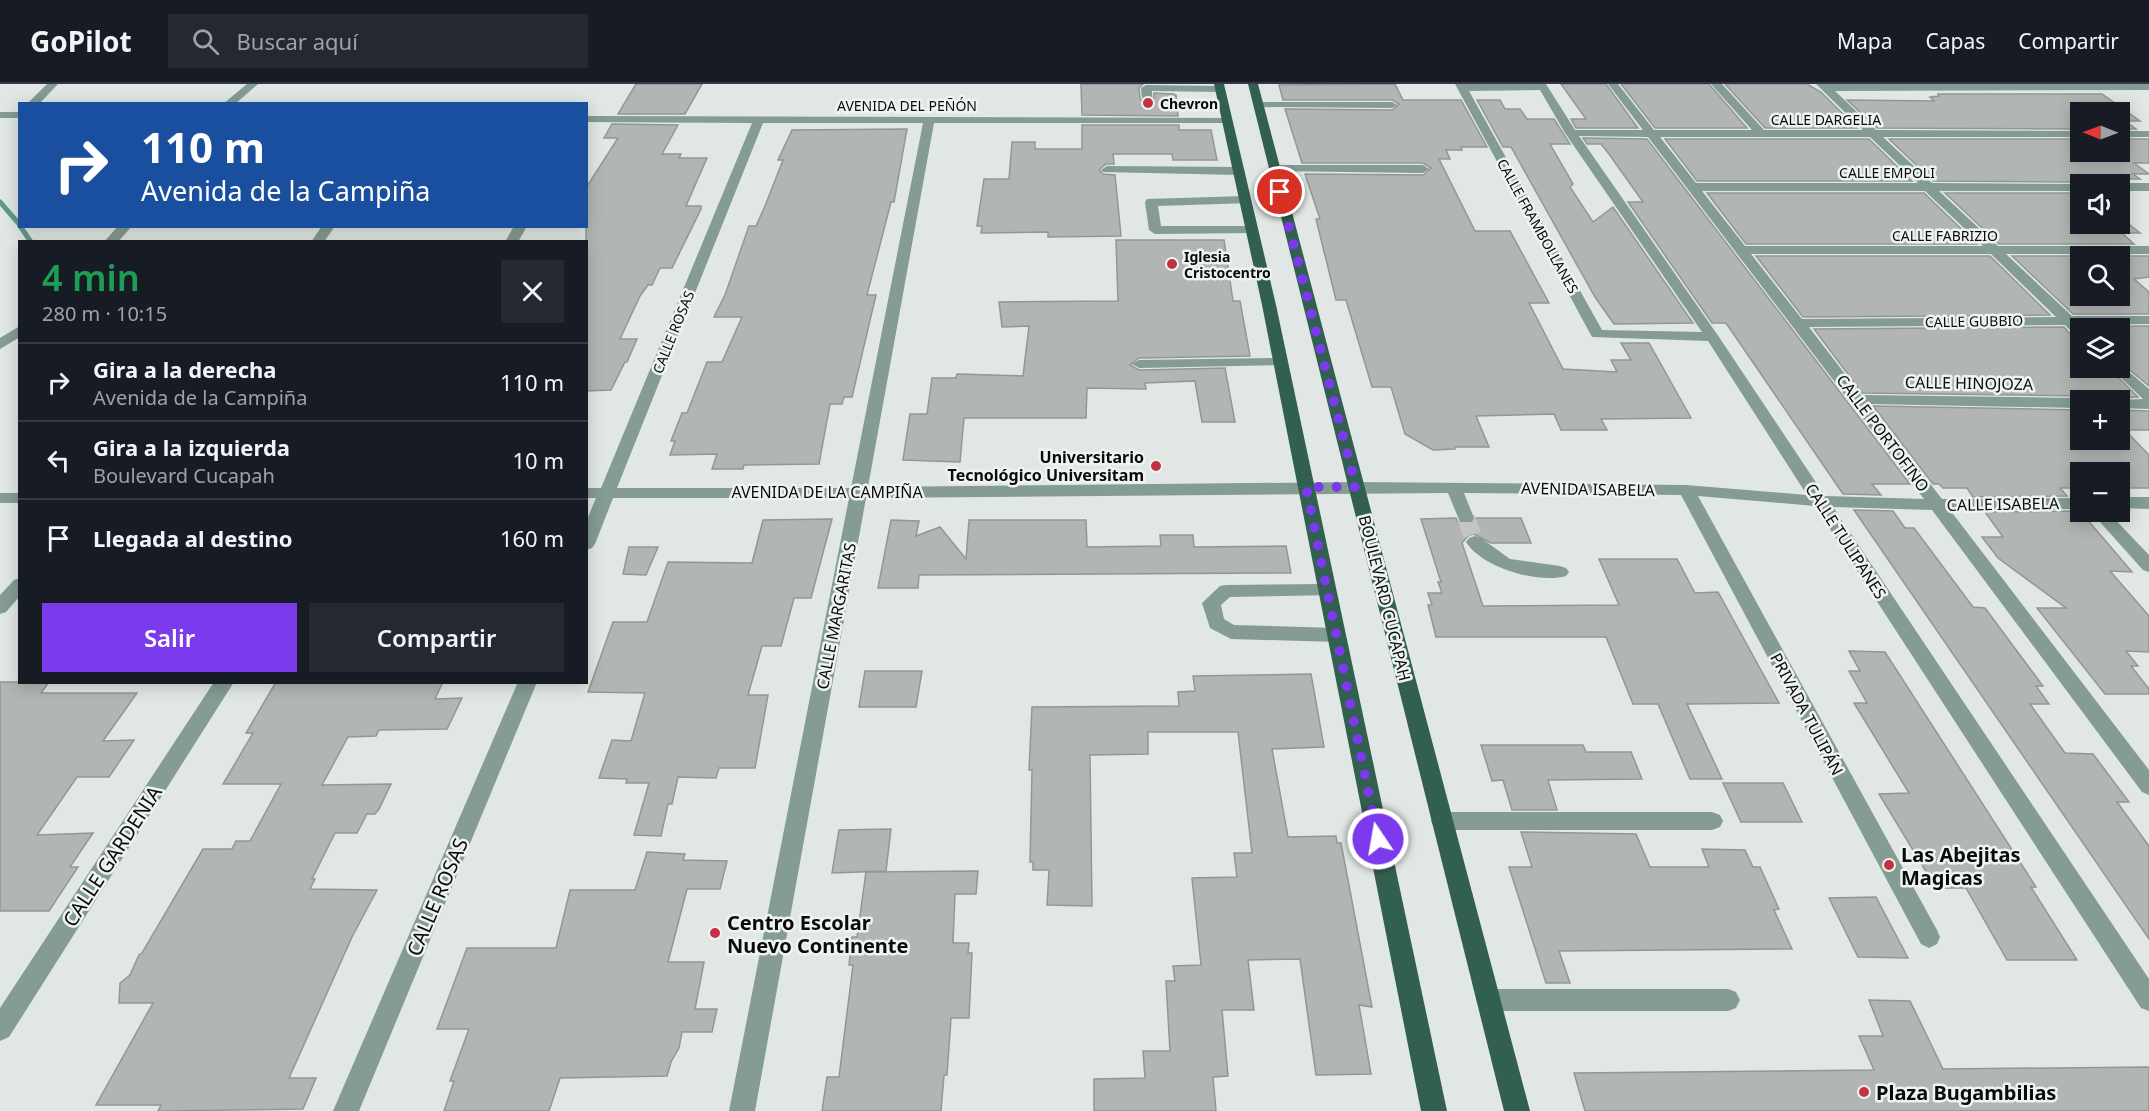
<!DOCTYPE html>
<html lang="es">
<meta charset="utf-8">
<style>
:root{--surface:#171b24;--page:#242831;--text:#f1f3f6;--muted:#9ea1a6;--line:#363941;--accent:#7c3aed}
body{margin:0;font-family:"Noto Sans",sans-serif;background:var(--page);color:var(--text);height:100vh;display:flex;flex-direction:column;font-size:22px;white-space:nowrap}
*{box-sizing:border-box;margin:0}
p{font-size:20px;color:var(--muted)}
.icon{flex:none;width:33px;height:33px;fill:none;stroke:currentColor;stroke-width:2;stroke-linecap:round;stroke-linejoin:round}
.map{position:relative;flex:1;overflow:hidden}
.side{position:absolute;left:18px;top:156px;width:570px;height:444px;display:flex;flex-direction:column;background:var(--surface);border-radius:0px;box-shadow:0 3px 15px #0003}
.side>*{flex:none}
.guide{position:absolute;left:18px;top:18px;width:570px;height:126px;border-radius:0px;box-shadow:0 3px 15px #0003;background:#1a4fa0;color:#fff;overflow:hidden}
.needle{width:39px;rotate:271deg}
.buttons{position:absolute;left:2070px;top:18px;display:grid;gap:12px}
.buttons a{display:grid;place-items:center;width:60px;height:60px;border-radius:0px;background:var(--surface);box-shadow:0 3px 15px #0003;font-size:30px}
.pin{position:absolute;display:grid;place-items:center;width:51px;height:51px;color:#fff;margin:-26px;border:3px solid #fff;border-radius:50%;box-shadow:0 2px 6px #0007}
.me{position:absolute;width:66px;margin:-33px;rotate:348deg;stroke-linejoin:round;filter:drop-shadow(0 0 4px #0008)}
.turn{display:flex;align-items:center;gap:21px;height:126px;padding:0 24px;font-size:27px}
.turn .icon{width:78px;height:78px;stroke-width:2.5}
.turn b{display:block;font-size:42px;line-height:51px}
.round{display:grid;place-items:center;flex:none;width:63px;height:63px;border-radius:0px;background:var(--page)}
.summary{display:flex;align-items:center;justify-content:space-between;height:102px;padding:0 24px}
h1{font-size:36px;font-weight:600;line-height:45px;color:#1e9e55}
.primary-button{display:flex;gap:12px;margin-top:auto;padding:12px 24px}
.primary-button a{flex:1;height:69px;border-radius:0px;background:var(--accent);color:#fff;font-size:24px;font-weight:600;line-height:69px;text-align:center}
.primary-button a+a{background:var(--page);color:var(--text)}
ul{padding:0;list-style:none}
li{display:flex;align-items:center;gap:18px;height:78px;padding:0 24px;border-top:2px solid var(--line)}
li div{flex:1}
li b{display:block;font-size:22px}
li em{font-style:normal}
header{display:flex;align-items:center;gap:36px;box-sizing:border-box;height:84px;padding:0 30px;background:var(--surface);border-bottom:2px solid var(--line)}
header strong{font-size:28px}
nav{display:flex;gap:33px;margin-inline-start:auto;font-size:21px}
.search{width:420px;height:54px;background:var(--page);display:flex;align-items:center;gap:15px;box-sizing:border-box;padding:0 21px;border-radius:0px;color:var(--muted);font-size:22px}
.map>svg:first-child{display:block}
.lines{fill:none;stroke-linecap:round;stroke-linejoin:round}
.stream{stroke:#619a85;stroke-width:5}
.building{fill:#b1b6b4;stroke:#929795;stroke-width:1.5;fill-rule:evenodd}
.minor-tunnel{stroke:#c1c6c3;stroke-width:18;stroke-dasharray:18 9;stroke-linecap:butt}
.minor{fill:#849c93;fill-rule:evenodd}
.major{fill:#326050;fill-rule:evenodd}
.route{stroke:#7c3aed;stroke-width:10;stroke-dasharray:0 18}
.poi-dot{fill:#c33243;stroke:#eff4f2;stroke-width:2}
.labels{text-anchor:middle;dominant-baseline:central;stroke-width:5;stroke-linejoin:round;paint-order:stroke}
.far-poi-label{font-size:14px;font-weight:bold;fill:#0a0c0b;stroke:#eff4f2;text-anchor:start}
.far-street-label{font-size:14px;fill:#0a0c0b;stroke:#eff4f2}
.street-label{font-size:16px;fill:#0a0c0b;stroke:#eff4f2}
.poi-label{font-size:16px;font-weight:bold;fill:#0a0c0b;stroke:#eff4f2;text-anchor:end}
.near-poi-label{font-size:20px;font-weight:bold;fill:#0a0c0b;stroke:#eff4f2;text-anchor:start}
.near-street-label{font-size:20px;fill:#0a0c0b;stroke:#eff4f2}
</style>
<header>
<strong>GoPilot</strong>
<div class="search"><svg class="icon" aria-label="search" viewBox="0 0 24 24"><circle cx="10" cy="10" r="6"/><path d="M15 15l6 6"/></svg>Buscar aquí</div>
<nav><a>Mapa</a><a>Capas</a><a>Compartir</a></nav>
</header>
<div class="map">
<svg width="2149" height="1027" viewBox="0 0 2149 1027">
<rect width="100%" height="100%" fill="#e1e7e4"/>
<g class="lines">
<g class="stream">
<polyline points="0,118 20,141"/>
<polyline points="20,142 31,158"/>
</g>
</g>
<g class="building">
<polygon points="636,0 702,0 685,30 618,30"/>
<polygon points="1081,0 1143,0 1139,4 1140,15 1146,20 1153,17 1154,9 1173,10 1176,11 1178,32 1082,31"/>
<polygon points="1395,0 1403,16 1461,16 1487,63 1461,63 1462,66 1446,66 1450,75 1439,75 1475,147 1510,147 1549,219 1529,219 1563,285 1617,288 1611,276 1631,276 1621,259 1649,259 1691,334 1601,335 1607,346 1561,346 1554,330 1476,332 1489,363 1455,363 1455,365 1433,366 1405,350 1391,303 1372,303 1346,216 1336,216 1316,135 1320,135 1305,90 1423,91 1431,84 1423,79 1302,79 1285,25 1392,26 1399,20 1392,16 1283,16 1279,1"/>
<polygon points="1561,0 1606,0 1638,44 1576,44 1571,35 1586,35"/>
<polygon points="1621,0 1709,0 1747,44 1655,44"/>
<polygon points="1725,0 1807,0 1821,8 1857,44 1765,44"/>
<polygon points="1938,10 2102,10 2140,37 2125,37 2136,45 2120,45 2120,28 2080,28 2080,45 1877,44 1847,16 1934,17 1930,13 1939,12"/>
<polygon points="1477,16 1500,16 1505,25 1520,25 1527,35 1554,35 1570,60 1550,60 1573,100 1570,103 1593,138 1613,123 1693,239 1614,240 1595,213 1511,63 1503,63"/>
<polygon points="612,40 678,41 662,70 681,70 679,74 707,74 686,122 701,122 701,125 672,184 660,184 652,201 648,201 640,212 620,255 637,255 627,278 625,278 611,306 586,307 586,104 618,54 604,54"/>
<polygon points="1082,41 1179,41 1179,46 1211,46 1217,76 1173,76 1172,70 1113,70 1114,80 1106,80 1099,86 1103,90 1115,91 1121,152 1048,153 1048,148 981,149 982,142 977,142 984,95 1009,95 1012,58 1035,58 1035,65 1082,65"/>
<polygon points="907,45 894,118 891,118 867,211 876,211 852,313 844,313 842,320 830,320 819,380 744,381 743,385 712,385 717,370 670,371 675,357 671,357 682,329 687,329 707,278 722,278 742,233 714,233 725,211 749,142 756,142 765,122 783,76 778,76 792,46"/>
<polygon points="1583,54 1647,55 1910,400 1872,400 1881,411 1843,410 1726,239 1712,239 1628,118 1643,118 1609,70 1601,60 1587,60"/>
<polygon points="1665,55 1869,55 1912,97 1697,97"/>
<polygon points="1889,55 2080,55 2080,68 2120,68 2120,55 2149,55 2149,79 2134,79 2149,90 2133,90 2140,95 2115,95 2118,97 2114,100 2086,100 2084,98 1933,97"/>
<polygon points="1707,109 1924,109 1977,160 1746,160"/>
<polygon points="1945,109 2080,109 2080,140 2120,140 2120,133 2140,149 2122,149 2134,160 1999,160"/>
<polygon points="1116,156 1224,156 1233,217 1240,217 1250,272 1139,274 1130,281 1139,286 1225,284 1235,338 1202,338 1195,297 1145,299 1146,305 1087,304 1086,334 964,334 960,378 903,376 910,330 927,330 932,294 956,294 957,290 1023,292 1029,242 1002,243 999,218 1118,217"/>
<polygon points="1756,172 1990,172 2050,231 1803,233"/>
<path d="M2012,172H2149V193L2134,195L2149,208V230H2073ZM2080,172H2120V212H2080Z"/>
<polygon points="2149,242 2149,302 2120,278 2120,244 2086,243"/>
<polygon points="2064,243 2073,253 2080,254 2080,284 2109,284 2138,313 2116,314 2114,316 2088,316 2080,312 1862,309 1814,245"/>
<polygon points="1873,322 2080,326 2080,356 2120,356 2120,326 2149,327 2149,346 2125,346 2149,371 2149,404 2120,404 2120,388 2080,388 2080,404 2060,404 2067,412 1973,413 1967,404 1943,404 1939,400 1933,400"/>
<polygon points="1854,426 1893,427 1905,444 1914,444 1973,523 1985,524 2043,602 2036,602 2049,620 2030,620 2065,669 2093,670 2129,718 2117,718 2149,762 2149,855"/>
<polygon points="2080,427 2132,488 2110,487 2149,532 2149,568 2126,567 2138,582 2131,582 2149,605 2149,610 2105,610 2037,524 2066,524 1998,474 1982,453 2003,453 1985,428"/>
<polygon points="1456,434 1459,440 1472,440 1476,434 1521,434 1531,459 1491,459 1474,450 1468,452 1462,459 1483,522 1619,521 1599,475 1677,475 1695,509 1718,508 1779,619 1687,620 1722,695 1690,695 1658,620 1633,620 1606,553 1436,553 1428,521 1432,521 1428,509 1442,509 1438,498 1441,498 1421,435"/>
<polygon points="832,435 811,514 794,514 781,562 762,562 748,611 768,611 755,684 719,684 716,694 678,693 672,720 668,720 661,752 634,751 649,699 626,699 627,695 599,694 612,656 631,657 645,609 588,608 613,538 647,538 668,478 752,479 763,436"/>
<polygon points="891,436 919,437 916,452 940,443 966,475 969,436 1086,436 1087,463 1161,462 1160,451 1193,451 1194,463 1286,462 1291,489 919,491 918,504 878,504"/>
<polygon points="629,463 658,463 646,491 623,490"/>
<polygon points="1849,567 1885,568 2036,803 2031,803 2077,876 2007,876 1966,804 1936,804 1879,710 1909,709 1854,619 1867,619 1849,587 1860,587"/>
<polygon points="865,587 922,587 916,623 859,623"/>
<polygon points="1311,590 1324,663 1272,665 1288,753 1336,752 1337,759 1341,759 1372,923 1359,921 1371,990 1316,991 1300,875 1248,876 1254,926 1222,926 1228,992 1213,993 1216,1027 1094,1027 1094,995 1145,994 1143,967 1170,967 1166,897 1175,897 1173,882 1201,881 1192,794 1237,793 1234,769 1252,769 1238,648 1148,648 1148,670 1090,671 1092,822 1047,821 1049,786 1033,786 1033,778 1030,778 1032,686 1029,686 1032,623 1179,622 1178,608 1195,607 1193,592"/>
<polygon points="0,598 49,598 41,609 137,609 103,657 134,656 109,693 77,693 37,751 93,749 70,783 78,783 49,827 0,827"/>
<polygon points="276,598 443,598 435,615 462,614 447,645 379,646 376,652 348,653 322,701 391,700 379,725 375,730 367,730 357,749 335,749 312,795 315,795 310,805 377,806 352,853 289,994 316,994 303,1025 158,1027 161,1021 96,1021 153,919 119,919 120,899 130,891 139,871 142,869 203,765 232,765 236,757 250,757 281,700 223,700 253,649 246,649"/>
<polygon points="1481,661 1583,661 1586,668 1631,668 1642,695 1548,696 1557,726 1512,726 1503,696 1492,697"/>
<polygon points="1723,699 1783,699 1802,738 1741,738"/>
<polygon points="891,745 886,787 832,789 839,746"/>
<polygon points="1521,748 1636,750 1650,783 1709,783 1702,765 1745,766 1753,783 1760,783 1779,825 1774,826 1792,865 1559,867 1570,899 1546,899 1509,783 1532,783"/>
<polygon points="647,768 685,770 683,776 727,777 720,805 687,805 668,878 704,878 695,925 717,925 712,948 682,948 679,964 671,978 667,992 560,994 549,1027 444,1027 454,997 450,997 469,945 437,945 467,864 556,864 570,806 635,806"/>
<polygon points="978,787 976,810 955,810 953,859 969,859 968,869 972,869 969,934 951,934 947,991 944,991 941,1027 822,1027 827,993 839,993 853,881 849,881 852,853 857,853 866,788"/>
<polygon points="1876,813 1908,874 1858,873 1829,814"/>
<polygon points="1869,916 1910,917 1943,985 2149,983 2149,1027 1585,1027 1574,989 1874,986 1859,952 1883,952"/>
</g>
<g class="lines">
<polyline class="minor-tunnel" points="1466,434 1475,458"/>
<g class="minor">
<polygon points="47,0 58,0 39,20 27,20"/>
<polygon points="247,0 258,0 235,20 223,20"/>
<path d="M1455,0H1546L1575,46H1643L1608,0H1618L1654,46H1752L1711,0H1722L1764,46H1863L1816,0H2149V6L1835,7L1876,46L2080,47V53H1883L1932,99L2084,100H2080V107H1939L1998,162H2149V170H2006L2072,232H2149V240L2081,241L2084,244H2080V252L2075,251L2065,241L1809,243L1861,311L2080,314L2086,316H2080V324L1868,320L1942,415L2080,414V425L1950,426L2149,686V711L2142,708L1932,426L1833,423L2149,895V927L2141,924L1815,422L1698,412L1937,846L1940,853L1937,860L1929,864L1921,860L1681,411L1464,409L1474,434L1472,438H1460L1448,409L866,414L755,1027H729L849,414H613L595,460L592,464L586,466V438L596,414H586V404H601L752,39L586,38V32L1232,34V38L1228,39H934L868,403L1356,398L1686,401L1807,411L1708,257L1592,253ZM1540,6L1565,49L1702,248L1602,246L1469,7ZM763,39H923L851,404H617ZM1579,52L1648,53L1924,415L1825,412L1719,253ZM1660,53H1870L1918,99H1696ZM1702,107H1925L1983,162H1745ZM1751,170H1991L2056,233L1802,235Z"/>
<polygon points="1146,1 1220,2 1225,5 1220,8 1152,7 1152,15 1147,18 1142,15 1141,4"/>
<polygon points="1258,18 1392,18 1397,21 1392,24 1254,23 1254,19"/>
<rect x="0" y="28" width="20" height="6"/>
<rect x="2120" y="47" width="29" height="6"/>
<polygon points="1274,81 1423,81 1429,85 1423,89 1270,87 1268,85"/>
<polygon points="1107,82 1239,83 1245,87 1239,91 1103,88 1101,86"/>
<polygon points="2120,99 2149,99 2149,107 2120,107 2120,100 2116,100"/>
<polygon points="1246,112 1250,113 1250,119 1158,122 1161,142 1252,142 1256,143 1258,146 1256,149 1155,150 1149,146 1145,118 1147,115"/>
<polygon points="118,142 132,142 118,158 104,158"/>
<polygon points="322,142 335,142 324,158 311,158"/>
<polygon points="514,142 527,142 518,158 505,158"/>
<polygon points="20,242 20,253 0,265 0,254"/>
<polygon points="1280,274 1287,278 1285,281 1139,284 1132,280 1139,276"/>
<polygon points="2120,280 2149,305 2149,325 2120,324 2120,316 2116,316 2143,315 2111,284 2120,284"/>
<rect x="0" y="409" width="20" height="10"/>
<polygon points="2120,413 2149,413 2149,425 2120,424"/>
<polygon points="2091,428 2108,428 2149,471 2149,488 2143,486"/>
<path d="M1475,452L1481,454L1510,475L1560,482L1566,484L1569,488L1566,492C1539,500 1482,484 1466,458L1469,454Z"/>
<polygon points="20,494 20,512 6,528 0,530 0,511 14,496"/>
<polygon points="1327,500 1333,501 1336,506 1333,511 1230,513 1221,521 1224,535 1234,541 1336,544 1343,546 1345,551 1343,556 1336,558 1231,555 1210,544 1202,519 1220,502 1226,501"/>
<polygon points="214,598 234,598 9,953 0,957 0,924"/>
<polygon points="518,598 537,598 359,1027 333,1027"/>
<polygon points="1442,728 1712,728 1720,731 1723,737 1720,743 1712,746 1442,746 1434,743 1431,737 1434,731"/>
<polygon points="1488,905 1728,905 1736,908 1740,916 1736,924 1728,927 1488,927 1480,924 1476,916 1480,908"/>
</g>
<g class="major">
<polygon points="1214,0 1224,0 1276,221 1447,1027 1421,1027 1262,221"/>
<polygon points="1248,0 1258,0 1530,1027 1504,1027"/>
</g>
</g>
<g class="lines">
<polyline class="route" points="1280,108 1356,403 1306,403 1378,755"/>
</g>
<g class="poi-dot">
<circle cx="1148" cy="19" r="6"/>
<circle cx="1172" cy="180" r="6"/>
<circle cx="1156" cy="382" r="6"/>
<circle cx="1889" cy="781" r="6"/>
<circle cx="715" cy="849" r="6"/>
<circle cx="1864" cy="1008" r="6"/>
</g>
<g class="labels">
<g class="far-poi-label">
<text x="1160" y="19">Chevron</text>
<text x="1184" y="172">Iglesia<tspan x="1184" dy="16">Cristocentro</tspan></text>
</g>
<g class="far-street-label">
<text x="907" y="21">AVENIDA DEL PEÑÓN</text>
<text x="1826" y="35">CALLE DARGELIA</text>
<text x="1887" y="88">CALLE EMPOLI</text>
<text transform="translate(1538 142) rotate(61)">CALLE FRAMBOLLANES</text>
<text x="1945" y="151">CALLE FABRIZIO</text>
<text transform="translate(1974 237) rotate(-1)">CALLE GUBBIO</text>
<text transform="translate(673 248) rotate(-68)">CALLE ROSAS</text>
</g>
<g class="street-label">
<text transform="translate(1969 299) rotate(1)">CALLE HINOJOZA</text>
<text transform="translate(1883 349) rotate(53)">CALLE PORTOFINO</text>
<text transform="translate(1588 405) rotate(1)">AVENIDA ISABELA</text>
<text x="827" y="408">AVENIDA DE LA CAMPIÑA</text>
<text transform="translate(2003 420) rotate(-1)">CALLE ISABELA</text>
<text transform="translate(1846 457) rotate(57)">CALLE TULIPANES</text>
<text transform="translate(1385 514) rotate(76)">BOULEVARD CUCAPAH</text>
<text transform="translate(836 532) rotate(-79)">CALLE MARGARITAS</text>
<text transform="translate(1807 630) rotate(62)">PRIVADA TULIPÁN</text>
</g>
<g class="poi-label">
<text x="1144" y="373">Universitario<tspan x="1144" dy="18">Tecnológico Universitam</tspan></text>
</g>
<g class="near-poi-label">
<text x="1901" y="770">Las Abejitas<tspan x="1901" dy="23">Magicas</tspan></text>
<text x="727" y="838">Centro Escolar<tspan x="727" dy="23">Nuevo Continente</tspan></text>
<text x="1876" y="1008">Plaza Bugambilias</text>
</g>
<g class="near-street-label">
<text transform="translate(112 772) rotate(-57)">CALLE GARDENIA</text>
<text transform="translate(437 813) rotate(-67)">CALLE ROSAS</text>
</g>
</g>
</svg>
<div class="buttons">
<a><svg class="needle" viewBox="-14 -14 28 28"><path d="M0-13l5 13h-10z" fill="#e53935"/><path d="M0 13l5-13h-10z" fill="#9ea1a6"/></svg></a>
<a><svg class="icon" aria-label="sound" viewBox="0 0 24 24"><path d="M4 9h4l5-4v14l-5-4H4zM17 9q2 3 0 6"/></svg></a>
<a><svg class="icon" aria-label="search" viewBox="0 0 24 24"><circle cx="10" cy="10" r="6"/><path d="M15 15l6 6"/></svg></a>
<a><svg class="icon" aria-label="layers" viewBox="0 0 24 24"><path d="M12 4l9 5-9 5-9-5zM3 14l9 5 9-5"/></svg></a>
<a>+</a>
<a>−</a>
</div>
<div class="pin" style="left:1280px;top:108px;background:#d93025"><svg class="icon" aria-label="arrive" viewBox="0 0 24 24"><path d="M6 21V4h12l-3 4 3 4H6"/></svg></div>
<svg class="me" style="left:1378px;top:755px" viewBox="-20 -20 40 40"><circle r="17" fill="#7c3aed" stroke="#fff" stroke-width="3"/><path d="M0-11L8 9 0 5-8 9z" fill="#fff"/></svg>
<div class="guide">
<div class="turn"><svg class="icon" aria-label="right" viewBox="0 0 24 24"><path d="M7 20v-9h11M14 6l5 5-5 5"/></svg><div><b>110 m</b>Avenida de la Campiña</div></div>
</div>
<section class="side">
<div class="summary"><div><h1>4 min</h1><p>280 m · 10:15</p></div><a class="round"><svg class="icon" aria-label="close" viewBox="0 0 24 24"><path d="M6 6l12 12M18 6L6 18"/></svg></a></div>
<ul>
<li><svg class="icon" aria-label="right" viewBox="0 0 24 24"><path d="M7 20v-9h11M14 6l5 5-5 5"/></svg><div><b>Gira a la derecha</b><p>Avenida de la Campiña</p></div><em>110 m</em></li>
<li><svg class="icon" aria-label="left" viewBox="0 0 24 24"><path d="M17 20v-9H6M10 6l-5 5 5 5"/></svg><div><b>Gira a la izquierda</b><p>Boulevard Cucapah</p></div><em>10 m</em></li>
<li><svg class="icon" aria-label="arrive" viewBox="0 0 24 24"><path d="M6 21V4h12l-3 4 3 4H6"/></svg><div><b>Llegada al destino</b></div><em>160 m</em></li>
</ul>
<div class="primary-button"><a>Salir</a><a>Compartir</a></div>
</section>
</div>
